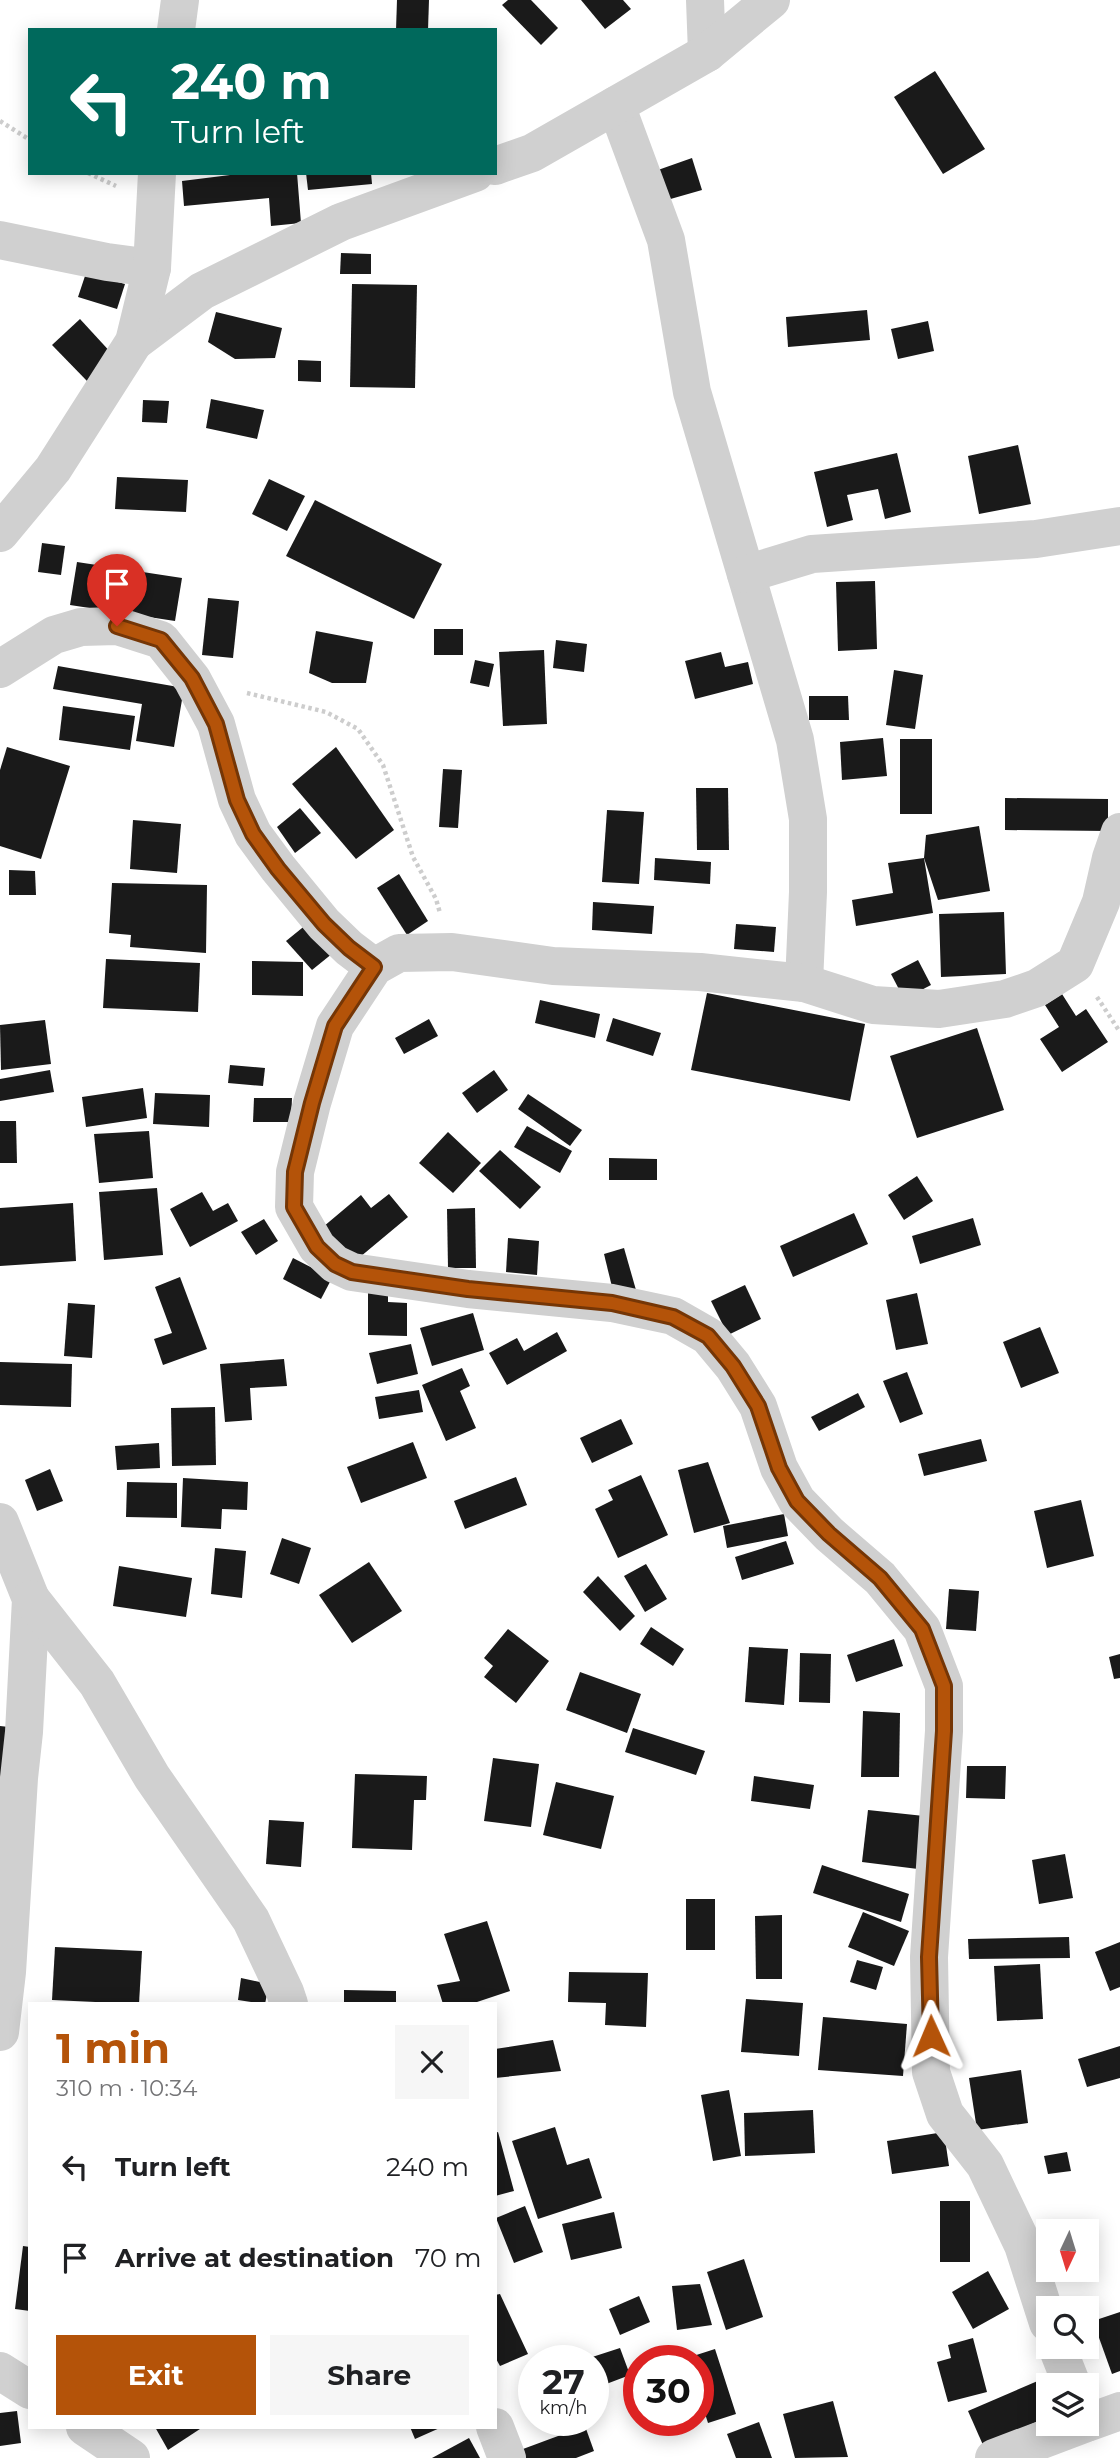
<!DOCTYPE html>
<meta charset="utf-8">
<style>
:root{--surface:#fff;--page:#f6f6f6;--text:#202124;--muted:#757577;--accent:#b45309}
body{margin:0;font-family:Montserrat,sans-serif;background:var(--page);color:var(--text);height:100vh;display:flex;flex-direction:column;font-size:26px;white-space:nowrap}
*{box-sizing:border-box;margin:0}
p{font-size:23px;color:var(--muted)}
.icon{flex:none;width:38px;height:38px;fill:none;stroke:currentColor;stroke-width:2;stroke-linecap:round;stroke-linejoin:round}
.map{position:relative;flex:1;overflow:hidden}
.panel{position:absolute;left:28px;top:2002px;width:469px;height:427px;display:flex;flex-direction:column;background:var(--surface);border-radius:0px;box-shadow:0 4px 18px #0003}
.panel>*{flex:none}
.top-card{position:absolute;left:28px;top:28px;width:469px;height:147px;border-radius:0px;box-shadow:0 4px 18px #0003;background:#00695c;color:#fff;overflow:hidden}
.needle{width:46px;rotate:184deg}
.tools{position:absolute;left:1036px;top:2219px;display:grid;gap:14px}
.tools a{display:grid;place-items:center;width:63px;height:63px;border-radius:0px;background:var(--surface);box-shadow:0 4px 18px #0003;font-size:35px}
.speed{position:absolute;left:518px;top:2345px;display:flex;gap:14px;font-size:35px;font-weight:700;text-align:center}
.speed>*{display:grid;place-content:center;width:91px;height:91px;border-radius:50%;background:var(--surface);box-shadow:0 4px 18px #0003;line-height:1}
.speed small{font-size:18px;font-weight:400}
.speed .limit{border:10px solid #d22;background:#fff;color:#111}
.pin{position:absolute;display:grid;place-items:center;width:60px;height:60px;color:#fff;margin:-72px -30px;border-radius:50% 50% 50% 0;rotate:-45deg;box-shadow:0 0 7px #0007}
.pin .icon{rotate:45deg}
.me{position:absolute;width:77px;margin:-38px;rotate:359deg;stroke-linejoin:round;filter:drop-shadow(0 0 5px #0008)}
.turn{display:flex;align-items:center;gap:24px;height:147px;padding:0 28px;font-size:32px}
.turn .icon{width:91px;height:91px;stroke-width:2.5}
.turn b{display:block;font-size:49px;line-height:60px}
.round{display:grid;place-items:center;flex:none;width:74px;height:74px;border-radius:0px;background:var(--page)}
.summary{display:flex;align-items:center;justify-content:space-between;height:119px;padding:0 28px}
h1{font-size:42px;font-weight:700;line-height:52px;color:var(--accent)}
.button{display:flex;gap:14px;margin-top:auto;padding:14px 28px}
.button a{flex:1;height:80px;border-radius:0px;background:var(--accent);color:#fff;font-size:28px;font-weight:700;line-height:80px;text-align:center}
.button a+a{background:var(--page);color:var(--text)}
ul{padding:0;list-style:none}
li{display:flex;align-items:center;gap:21px;height:91px;padding:0 28px}
li div{flex:1}
li b{display:block;font-size:26px}
li em{font-style:normal}
.map>svg:first-child{display:block}
.building{fill:#1a1a1a}
.lines{fill:none;stroke-linecap:round;stroke-linejoin:round}
.path{stroke:#cdcdcd;stroke-width:4.5;stroke-dasharray:3.5 3.5;stroke-linecap:butt}
.minor{stroke:#d0d0d0;stroke-width:38}
.route-casing{stroke:#753606;stroke-width:18}
.route{stroke:#b45309;stroke-width:12}
</style>
<div class="map">
<svg width="1120" height="2458" viewBox="0 0 1120 2458">
<rect width="100%" height="100%" fill="#fff"/>
<g class="building">
<polygon points="397,0 429,0 428,30 396,30"/>
<polygon points="508,0 531,0 558,28 541,45 502,5"/>
<polygon points="581,0 623,0 631,9 605,29"/>
<polygon points="935,71 985,149 943,174 894,97"/>
<polygon points="692,158 702,190 667,200 658,170"/>
<polygon points="246,173 297,173 301,223 271,226 269,198 184,206 182,181"/>
<polygon points="306,173 371,173 372,184 308,190"/>
<polygon points="341,253 371,254 371,274 340,274"/>
<polygon points="86,273 125,284 117,309 78,297"/>
<polygon points="352,284 417,285 415,388 350,387"/>
<polygon points="867,310 870,340 788,347 786,317"/>
<polygon points="216,312 282,328 275,358 235,359 208,342"/>
<polygon points="80,319 114,356 87,381 52,345"/>
<polygon points="928,321 934,351 898,359 891,329"/>
<polygon points="298,360 321,361 321,382 298,381"/>
<polygon points="211,399 264,410 257,439 206,428"/>
<polygon points="143,400 169,401 167,423 142,422"/>
<polygon points="1018,445 1031,504 979,514 968,456"/>
<polygon points="897,453 911,512 885,519 878,489 847,495 853,520 827,527 814,472"/>
<polygon points="117,477 188,480 186,512 115,509"/>
<polygon points="269,479 305,496 287,531 252,514"/>
<polygon points="315,500 442,564 414,619 286,556"/>
<polygon points="42,543 65,546 61,575 38,572"/>
<polygon points="77,562 182,578 175,621 70,605"/>
<polygon points="875,581 877,649 838,651 836,582"/>
<polygon points="208,598 239,601 233,658 202,655"/>
<rect x="434" y="629" width="29" height="26"/>
<polygon points="316,631 373,642 366,683 332,683 309,673"/>
<polygon points="556,640 587,644 584,672 553,668"/>
<polygon points="544,650 547,724 503,726 499,652"/>
<polygon points="721,652 725,667 748,662 753,684 695,699 685,661"/>
<polygon points="475,660 494,664 489,687 470,683"/>
<polygon points="58,666 184,688 174,747 136,741 142,704 53,689"/>
<polygon points="894,670 923,675 915,729 886,725"/>
<polygon points="809,696 848,696 849,720 809,720"/>
<polygon points="63,706 135,716 130,750 59,740"/>
<polygon points="883,738 887,776 842,780 840,742"/>
<rect x="900" y="739" width="32" height="75"/>
<polygon points="7,747 70,766 41,859 0,846 0,770"/>
<polygon points="336,747 394,830 356,859 292,784"/>
<polygon points="443,769 462,770 458,828 439,827"/>
<polygon points="696,788 728,788 729,850 697,850"/>
<polygon points="1005,798 1108,799 1108,831 1005,830"/>
<polygon points="300,808 321,833 295,853 277,827"/>
<polygon points="607,810 644,812 639,884 602,882"/>
<polygon points="133,820 181,824 177,873 130,869"/>
<polygon points="979,826 990,891 938,900 924,858 926,835"/>
<polygon points="655,858 711,862 710,884 654,880"/>
<polygon points="924,858 933,913 856,926 852,900 893,893 888,863"/>
<polygon points="9,870 35,871 36,895 9,895"/>
<polygon points="399,874 428,921 407,935 377,888"/>
<polygon points="112,883 207,885 206,953 130,947 131,935 109,933"/>
<polygon points="593,902 654,906 652,934 592,930"/>
<polygon points="1004,912 1006,974 941,977 939,914"/>
<polygon points="307,924 333,953 312,970 286,941"/>
<polygon points="736,924 776,927 774,952 734,949"/>
<polygon points="106,959 200,963 198,1012 103,1008"/>
<polygon points="918,960 931,985 904,999 891,974"/>
<polygon points="252,961 303,962 303,996 252,995"/>
<polygon points="707,993 865,1024 850,1101 691,1070"/>
<polygon points="1062,994 1076,1016 1086,1009 1108,1042 1062,1072 1040,1039 1059,1027 1045,1005"/>
<polygon points="540,1000 600,1014 595,1038 535,1023"/>
<polygon points="613,1018 661,1033 653,1056 606,1041"/>
<polygon points="429,1019 438,1036 404,1054 395,1038"/>
<polygon points="45,1020 51,1064 1,1070 0,1025"/>
<polygon points="977,1028 1004,1110 917,1138 890,1056"/>
<polygon points="230,1065 265,1068 263,1086 228,1083"/>
<polygon points="50,1070 54,1092 0,1101 0,1079"/>
<polygon points="494,1070 508,1090 477,1113 462,1093"/>
<polygon points="143,1088 147,1118 86,1127 82,1097"/>
<polygon points="155,1093 210,1095 209,1127 153,1124"/>
<polygon points="528,1094 582,1130 570,1146 518,1109"/>
<polygon points="254,1098 292,1098 291,1122 253,1122"/>
<polygon points="0,1121 16,1121 17,1163 0,1163"/>
<polygon points="527,1126 572,1151 560,1173 514,1147"/>
<polygon points="149,1131 153,1178 99,1183 94,1134"/>
<polygon points="448,1132 481,1163 453,1193 419,1163"/>
<polygon points="500,1150 541,1187 520,1209 479,1171"/>
<polygon points="609,1158 657,1159 657,1180 609,1180"/>
<polygon points="917,1176 933,1201 904,1220 888,1195"/>
<polygon points="157,1188 163,1255 104,1260 99,1192"/>
<polygon points="202,1192 213,1211 228,1203 238,1221 190,1247 170,1209"/>
<polygon points="389,1194 408,1217 354,1262 323,1227 361,1195 371,1208"/>
<polygon points="73,1203 76,1261 0,1266 0,1208"/>
<polygon points="475,1208 476,1268 448,1268 447,1209"/>
<polygon points="854,1213 868,1244 793,1277 780,1246"/>
<polygon points="973,1218 981,1245 920,1264 912,1236"/>
<polygon points="264,1219 278,1241 256,1255 241,1232"/>
<polygon points="508,1238 539,1241 537,1275 506,1272"/>
<polygon points="624,1248 636,1290 614,1295 604,1254"/>
<polygon points="293,1258 332,1278 321,1299 283,1279"/>
<polygon points="180,1277 207,1349 163,1365 154,1339 172,1333 155,1287"/>
<polygon points="745,1285 761,1319 728,1335 711,1301"/>
<polygon points="368,1291 388,1291 388,1302 407,1303 407,1336 368,1335"/>
<polygon points="917,1293 928,1344 896,1350 886,1300"/>
<polygon points="68,1303 95,1305 92,1358 64,1356"/>
<polygon points="473,1313 484,1350 432,1366 420,1328"/>
<polygon points="1040,1327 1059,1373 1021,1388 1003,1342"/>
<polygon points="557,1332 567,1351 507,1385 489,1353 517,1338 524,1351"/>
<polygon points="411,1344 418,1374 377,1384 369,1353"/>
<polygon points="284,1359 287,1386 250,1388 252,1420 225,1422 220,1364"/>
<polygon points="0,1362 72,1364 71,1407 0,1405"/>
<polygon points="462,1368 470,1386 460,1391 476,1428 446,1441 422,1385"/>
<polygon points="907,1372 923,1414 900,1423 883,1381"/>
<polygon points="419,1390 423,1412 379,1419 375,1397"/>
<polygon points="858,1393 865,1407 819,1431 811,1417"/>
<polygon points="215,1407 216,1465 172,1466 171,1408"/>
<polygon points="621,1419 633,1444 592,1463 580,1438"/>
<polygon points="981,1439 987,1461 924,1476 918,1454"/>
<polygon points="413,1442 427,1478 361,1503 347,1467"/>
<polygon points="159,1443 160,1468 117,1470 115,1446"/>
<polygon points="708,1462 730,1523 694,1533 678,1470"/>
<polygon points="50,1469 63,1501 37,1511 25,1480"/>
<polygon points="641,1475 668,1535 618,1558 595,1509 613,1500 608,1490"/>
<polygon points="516,1477 527,1505 465,1529 454,1501"/>
<polygon points="183,1478 248,1482 247,1510 222,1509 221,1529 181,1527"/>
<polygon points="127,1482 177,1483 177,1518 126,1517"/>
<polygon points="1081,1500 1094,1556 1047,1568 1034,1511"/>
<polygon points="784,1514 788,1536 727,1548 723,1526"/>
<polygon points="282,1538 311,1548 299,1584 270,1574"/>
<polygon points="786,1541 794,1564 742,1580 735,1557"/>
<polygon points="215,1548 246,1551 242,1598 211,1594"/>
<polygon points="369,1562 402,1611 352,1643 319,1595"/>
<polygon points="646,1564 667,1599 645,1612 624,1576"/>
<polygon points="119,1566 192,1578 186,1617 113,1606"/>
<polygon points="598,1576 635,1616 620,1631 583,1592"/>
<polygon points="949,1589 979,1591 976,1631 946,1629"/>
<polygon points="651,1627 684,1649 673,1666 640,1644"/>
<polygon points="508,1629 549,1661 516,1703 484,1677 493,1666 484,1658"/>
<polygon points="894,1639 903,1666 856,1682 847,1655"/>
<polygon points="749,1647 788,1649 784,1705 745,1702"/>
<polygon points="800,1653 831,1654 830,1703 799,1702"/>
<polygon points="1120,1654 1120,1678 1114,1679 1109,1657"/>
<polygon points="580,1672 641,1694 627,1733 566,1710"/>
<polygon points="863,1711 900,1713 899,1777 861,1777"/>
<polygon points="0,1726 9,1727 0,1781"/>
<polygon points="633,1728 705,1751 696,1775 625,1752"/>
<polygon points="493,1758 539,1764 531,1827 484,1821"/>
<polygon points="967,1766 1006,1766 1005,1799 966,1798"/>
<polygon points="355,1774 427,1776 426,1800 414,1800 412,1850 352,1848"/>
<polygon points="754,1776 814,1785 810,1809 751,1801"/>
<polygon points="556,1782 614,1796 601,1849 543,1835"/>
<polygon points="868,1810 924,1816 918,1869 862,1862"/>
<polygon points="269,1820 304,1822 301,1867 266,1864"/>
<polygon points="1065,1854 1073,1898 1039,1904 1032,1860"/>
<polygon points="822,1865 909,1894 901,1922 813,1893"/>
<rect x="686" y="1899" width="29" height="51"/>
<polygon points="863,1912 909,1931 894,1966 848,1947"/>
<polygon points="782,1915 782,1979 756,1979 755,1916"/>
<polygon points="487,1921 510,1991 471,2004 443,2004 437,1985 460,1981 444,1934"/>
<polygon points="1069,1937 1070,1958 969,1959 968,1939"/>
<polygon points="1120,1942 1120,1987 1110,1991 1095,1952"/>
<polygon points="55,1947 142,1951 139,2004 52,2000"/>
<polygon points="857,1960 883,1967 876,1990 850,1982"/>
<polygon points="1040,1964 1043,2019 997,2021 994,1966"/>
<polygon points="569,1972 648,1973 646,2027 605,2025 606,2003 568,2002"/>
<polygon points="241,1978 269,1984 265,2004 238,2000"/>
<polygon points="344,1990 396,1991 396,2004 344,2004"/>
<polygon points="746,1999 803,2003 799,2056 741,2052"/>
<polygon points="823,2017 907,2024 903,2076 818,2070"/>
<polygon points="553,2040 561,2071 495,2078 495,2049"/>
<polygon points="1120,2046 1120,2078 1087,2087 1078,2059"/>
<polygon points="1021,2070 1028,2123 977,2130 969,2078"/>
<polygon points="729,2090 741,2156 713,2161 701,2095"/>
<polygon points="813,2110 815,2153 745,2156 744,2113"/>
<polygon points="555,2127 567,2165 589,2158 602,2198 538,2219 512,2141"/>
<polygon points="498,2132 514,2191 495,2196 495,2133"/>
<polygon points="944,2132 949,2166 892,2174 887,2141"/>
<polygon points="1067,2152 1071,2171 1048,2174 1044,2156"/>
<rect x="940" y="2201" width="30" height="61"/>
<polygon points="525,2206 543,2252 514,2263 496,2218"/>
<polygon points="614,2212 622,2248 571,2260 562,2224"/>
<polygon points="23,2246 30,2247 30,2311 15,2309"/>
<polygon points="744,2259 763,2317 726,2330 707,2272"/>
<polygon points="988,2271 1009,2309 973,2329 952,2292"/>
<polygon points="700,2284 712,2325 677,2330 672,2286"/>
<polygon points="500,2294 528,2354 500,2366 495,2357 495,2295"/>
<polygon points="639,2296 650,2322 620,2335 609,2309"/>
<polygon points="1120,2312 1120,2371 1112,2374 1093,2321"/>
<polygon points="973,2338 987,2392 948,2402 937,2362 951,2358 948,2345"/>
<polygon points="620,2348 630,2375 593,2389 593,2361 583,2360"/>
<polygon points="715,2349 736,2414 708,2423 698,2392 698,2361 688,2361 687,2358"/>
<polygon points="534,2377 534,2399 525,2381"/>
<polygon points="1047,2377 1050,2385 1048,2417 983,2445 968,2411"/>
<polygon points="833,2401 848,2457 795,2458 783,2414"/>
<polygon points="17,2411 21,2443 0,2446 0,2413"/>
<polygon points="759,2422 772,2458 736,2458 727,2434"/>
<polygon points="585,2426 594,2451 576,2458 526,2458 523,2449"/>
<polygon points="155,2427 203,2427 168,2450"/>
<polygon points="410,2427 442,2427 415,2439"/>
<polygon points="469,2438 480,2458 432,2458"/>
</g>
<g class="lines">
<g class="path">
<polyline points="0,121 30,140"/>
<polyline points="88,173 116,186"/>
<polyline points="247,693 326,712 358,729 383,765 413,857 436,899 440,913"/>
<polyline points="1097,997 1120,1032"/>
</g>
<g class="minor">
<polyline points="705,0 707,53"/>
<polyline points="176,30 180,0"/>
<polyline points="616,105 666,240 692,392 795,740 808,819 808,892 804,983"/>
<polyline points="495,166 532,153 707,53 771,0"/>
<polyline points="0,240 107,262 152,268"/>
<polyline points="134,342 202,291 341,222 475,173"/>
<polyline points="0,533 53,469 134,342 152,268 157,173"/>
<polyline points="746,574 812,554 1036,539 1120,526"/>
<polyline points="0,669 54,635 81,627 117,626 161,640 192,679 216,724 237,800 253,834 278,868 324,924 349,948 374,967"/>
<polyline points="0,1522 31,1599 24,1732 19,1778 7,1972 0,2032"/>
<polyline points="31,1599 97,1683 152,1777 251,1920 285,1992 289,2004"/>
<polyline points="1048,2323 1023,2245 985,2165 945,2114 931,2072 929,1957 944,1731 944,1686 922,1629 880,1578 829,1534 797,1501 779,1468 758,1406 733,1366 708,1336 673,1316 612,1303 468,1289 352,1272 335,1264 317,1247 294,1207 295,1172 312,1103 335,1026 374,967 399,953 452,952 553,966 700,972 804,983 873,1005 939,1009 1005,999 1037,988 1075,964 1101,902 1111,858 1120,832"/>
<polyline points="1057,2347 1072,2385"/>
<polyline points="0,2371 30,2390"/>
<polyline points="1087,2423 1120,2411"/>
<polyline points="85,2427 131,2458"/>
<polyline points="495,2427 507,2458"/>
<polyline points="994,2458 1084,2424"/>
</g>
</g>
<g class="lines">
<g class="route-casing">
<polyline id="route" points="117,626 161,640 192,678 216,724 237,800 253,834 278,869 324,924 349,948 374,967 335,1026 312,1103 295,1172 294,1207 317,1247 335,1264 352,1272 468,1289 612,1303 673,1317 708,1336 733,1366 758,1406 779,1468 797,1501 829,1534 880,1578 922,1629 944,1686 944,1731 929,1957 931,2036"/>
</g>
<use href="#route" class="route"/>
</g>
</svg>
<div class="tools">
<a><svg class="needle" viewBox="-14 -14 28 28"><path d="M0-13l5 13h-10z" fill="#e53935"/><path d="M0 13l5-13h-10z" fill="#757577"/></svg></a>
<a><svg class="icon" aria-label="search" viewBox="0 0 24 24"><circle cx="10" cy="10" r="6"/><path d="M15 15l6 6"/></svg></a>
<a><svg class="icon" aria-label="layers" viewBox="0 0 24 24"><path d="M12 4l9 5-9 5-9-5zM3 14l9 5 9-5"/></svg></a>
</div>
<div class="speed"><div>27<small>km/h</small></div><div class="limit">30</div></div>
<div class="pin" style="left:117px;top:626px;background:#d93025"><svg class="icon" aria-label="arrive" viewBox="0 0 24 24"><path d="M6 21V4h12l-3 4 3 4H6"/></svg></div>
<svg class="me" style="left:931px;top:2036px" viewBox="-20 -20 40 40"><path d="M0-17L14 15 0 8-14 15z" fill="#b45309" stroke="#fff" stroke-width="4"/></svg>
<div class="top-card">
<div class="turn"><svg class="icon" aria-label="left" viewBox="0 0 24 24"><path d="M17 20v-9H6M10 6l-5 5 5 5"/></svg><div><b>240 m</b>Turn left</div></div>
</div>
<section class="panel">
<div class="summary"><div><h1>1 min</h1><p>310 m · 10:34</p></div><a class="round"><svg class="icon" aria-label="close" viewBox="0 0 24 24"><path d="M6 6l12 12M18 6L6 18"/></svg></a></div>
<ul>
<li><svg class="icon" aria-label="left" viewBox="0 0 24 24"><path d="M17 20v-9H6M10 6l-5 5 5 5"/></svg><div><b>Turn left</b></div><em>240 m</em></li>
<li><svg class="icon" aria-label="arrive" viewBox="0 0 24 24"><path d="M6 21V4h12l-3 4 3 4H6"/></svg><div><b>Arrive at destination</b></div><em>70 m</em></li>
</ul>
<div class="button"><a>Exit</a><a>Share</a></div>
</section>
</div>
